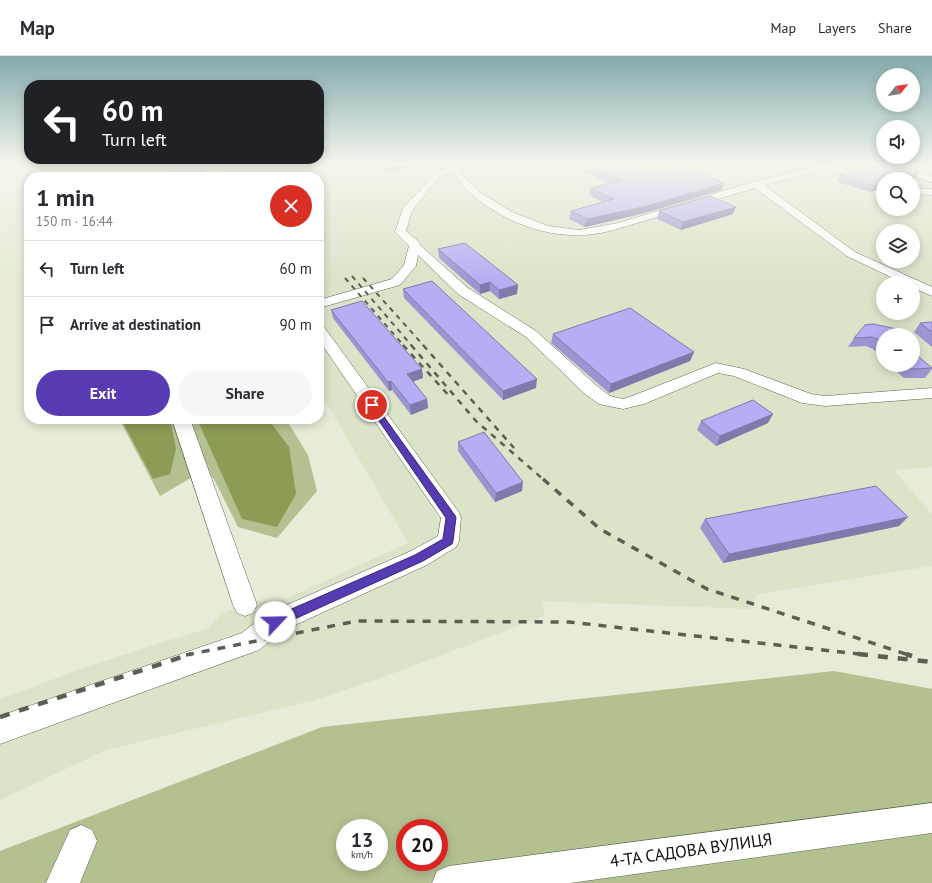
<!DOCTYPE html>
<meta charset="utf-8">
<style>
:root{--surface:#fff;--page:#f7f7f7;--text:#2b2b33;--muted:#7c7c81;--line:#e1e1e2;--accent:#573bb3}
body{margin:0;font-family:"PT Sans",sans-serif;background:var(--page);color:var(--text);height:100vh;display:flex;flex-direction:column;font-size:15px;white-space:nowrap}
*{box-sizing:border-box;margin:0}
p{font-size:13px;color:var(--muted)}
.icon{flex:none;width:22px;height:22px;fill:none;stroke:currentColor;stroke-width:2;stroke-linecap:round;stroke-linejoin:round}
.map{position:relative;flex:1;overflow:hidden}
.side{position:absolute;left:24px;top:116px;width:300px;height:252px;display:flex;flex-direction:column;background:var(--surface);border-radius:16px;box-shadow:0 2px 10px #0003}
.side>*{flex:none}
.banner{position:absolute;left:24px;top:24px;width:300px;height:84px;border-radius:16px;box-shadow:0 2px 10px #0003;background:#202124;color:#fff;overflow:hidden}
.needle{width:26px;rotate:60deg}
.tools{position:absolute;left:876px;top:12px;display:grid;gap:8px}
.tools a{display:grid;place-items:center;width:44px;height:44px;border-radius:50%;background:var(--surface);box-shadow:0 2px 10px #0003;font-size:20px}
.speed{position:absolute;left:336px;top:763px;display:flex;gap:8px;font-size:20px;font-weight:700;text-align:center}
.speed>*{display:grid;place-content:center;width:52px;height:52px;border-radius:50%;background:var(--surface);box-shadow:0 2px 10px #0003;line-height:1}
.speed small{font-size:10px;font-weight:400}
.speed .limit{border:6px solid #d22;background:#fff;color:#111}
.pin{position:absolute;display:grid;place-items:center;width:34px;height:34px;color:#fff;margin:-17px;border:2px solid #fff;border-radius:50%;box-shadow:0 1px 4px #0007}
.me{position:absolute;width:44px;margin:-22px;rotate:66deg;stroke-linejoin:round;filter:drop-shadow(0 0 3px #0008)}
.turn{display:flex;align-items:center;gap:14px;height:84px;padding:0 12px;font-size:18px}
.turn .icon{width:52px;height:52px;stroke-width:2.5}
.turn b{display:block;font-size:28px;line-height:34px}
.round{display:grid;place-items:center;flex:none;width:42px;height:42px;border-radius:21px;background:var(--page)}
.overview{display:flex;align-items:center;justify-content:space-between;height:68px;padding:0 12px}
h1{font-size:24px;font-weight:700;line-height:30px}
.cta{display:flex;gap:8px;margin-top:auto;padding:8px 12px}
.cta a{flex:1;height:46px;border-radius:24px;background:var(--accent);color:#fff;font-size:16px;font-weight:700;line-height:46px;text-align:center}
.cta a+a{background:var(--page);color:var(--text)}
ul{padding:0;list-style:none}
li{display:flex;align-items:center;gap:12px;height:56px;padding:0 12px;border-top:1px solid var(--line)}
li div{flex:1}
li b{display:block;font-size:15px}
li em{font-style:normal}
header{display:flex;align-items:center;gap:24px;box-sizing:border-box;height:56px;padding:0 20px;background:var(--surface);border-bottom:1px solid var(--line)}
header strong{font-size:19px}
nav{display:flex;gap:22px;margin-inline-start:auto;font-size:14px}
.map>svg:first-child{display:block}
.built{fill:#dbe3c8;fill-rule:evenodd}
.green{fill:#b3c090;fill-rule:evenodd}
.water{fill:#8b9c55}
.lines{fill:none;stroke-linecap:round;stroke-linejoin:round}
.minor-casing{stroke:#5e6352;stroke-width:1}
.minor{fill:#fff;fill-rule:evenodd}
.rail-far3{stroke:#5c6054;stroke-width:2;stroke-dasharray:5 5;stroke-linecap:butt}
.rail-far2{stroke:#5c6054;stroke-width:2.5;stroke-dasharray:6 6;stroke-linecap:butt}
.rail-far1{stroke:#5c6054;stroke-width:3.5;stroke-dasharray:8 8;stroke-linecap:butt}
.rail{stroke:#5c6054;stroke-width:4.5;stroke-dasharray:10 10;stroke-linecap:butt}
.wall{fill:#9b96d2}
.shaded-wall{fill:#7e7aab}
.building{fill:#b4aef4;stroke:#7e7aab}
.route{fill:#573bb3;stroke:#392674}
.labels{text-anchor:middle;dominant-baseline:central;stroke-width:3;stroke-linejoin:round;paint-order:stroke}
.near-street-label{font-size:17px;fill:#11130c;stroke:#fff}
</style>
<header>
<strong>Map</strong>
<nav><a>Map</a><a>Layers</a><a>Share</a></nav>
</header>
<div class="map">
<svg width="932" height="827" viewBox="0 0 932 827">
<rect width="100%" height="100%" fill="#e6ecd8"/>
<path class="built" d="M232,109H932V411L894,414L932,459V510L758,538L749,553L543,545L544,560L400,615L315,644L106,694L0,744V643L89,610L208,572L223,557L257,544L277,547L408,487L319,334V121H223L227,119ZM883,123H913V153H883ZM883,175H913V205H883ZM883,227H913V257H883ZM883,279H913V309H883Z"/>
<g class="green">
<polygon points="119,363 286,363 308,399 317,435 277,482 238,471 215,425 206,413 160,440"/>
<path d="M834,615L932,633V827H0V795L322,671ZM345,772H379V806H345ZM405,772H439V806H405Z"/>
</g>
<g class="water">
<polygon points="121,363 170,363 176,393 170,418 153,423"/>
<polygon points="197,363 268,363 289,391 296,438 277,471 242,463"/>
</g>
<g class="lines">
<g class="minor-casing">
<g id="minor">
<polygon points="180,109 188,109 181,121 171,121"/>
<path d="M444,109H453L481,137L512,156L548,170L579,174L618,167L753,126L820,109H835L860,117V121L857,122L827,113L764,129L855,196L932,231V240L913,232V227H903L847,200L755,132L610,175C563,187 512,172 475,141C466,134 459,124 451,117L438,122L412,155L406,175L419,186L420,189L468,232L536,275L597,330L610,340L623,343L632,340L716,307L744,313L811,338L825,340L932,332V342L825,350L802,347L734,320L718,317L644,348L623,353L599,348L585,338L526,281L458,238L418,199L416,210L400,229L319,252V244L392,223L404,209L409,190L395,176L403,152L424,130L432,118L446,112Z"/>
<polygon points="882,109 896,109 932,120 932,126"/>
<polygon points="913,132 932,133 932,139 913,138"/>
<polygon points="319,270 324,271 458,455 461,461 459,485 456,491 427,509 284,574 259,594 0,688 0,660 242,577 266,558 411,495 438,480 441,462 319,284"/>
<polygon points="172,363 190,363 257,549 253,557 245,560 237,557 233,549"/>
<polygon points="932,747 932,777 570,827 432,827 437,815 449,810"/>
<polygon points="81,769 92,774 97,785 80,827 46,827 70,774"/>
</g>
</g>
<use href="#minor" class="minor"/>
<g class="rail-far3">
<polyline points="352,220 412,290"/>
<polyline points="345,222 404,290"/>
<polyline points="363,222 424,290"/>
</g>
<g class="rail-far2">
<polyline points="403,289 451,342"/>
<polyline points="411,289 476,365 544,424"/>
<polyline points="423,289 514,392"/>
</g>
<g class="rail-far1">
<polyline points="543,423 600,473 707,533 909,599"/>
<polyline points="186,599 357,565 569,566 868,599"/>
</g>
<g class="rail">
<polyline points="858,598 932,606"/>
<polyline points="906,598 912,600"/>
<polyline points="0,661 191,598"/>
</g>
</g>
<g class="wall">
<polygon points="183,109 211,109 210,111 206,111 202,121 181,121 179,117"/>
<polygon points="376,109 408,109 408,112 386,116"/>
<polygon points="579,109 635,109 654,117 722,134 645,157 585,171 569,163 571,155 603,146 589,139 590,132 609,127 579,114"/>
<polygon points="865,112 915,122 911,123 883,123 883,132 870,136 837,126 840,119 861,117 862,116"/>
<polygon points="659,155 733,158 681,174 657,163"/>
<polygon points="438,193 517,238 499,243 490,235 480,238 439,202"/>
<polygon points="403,233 536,332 503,344 404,242"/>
<polygon points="331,254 422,313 423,322 413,326 427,343 428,352 411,359 392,334 389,335 333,262"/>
<polygon points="932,266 932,291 914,276 920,267"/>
<polygon points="553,278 694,296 690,305 609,337 551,287"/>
<polygon points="883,279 883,302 873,293 866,290 848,291 854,282"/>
<polygon points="892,309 913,309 932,312 932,313 925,322 904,322 891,310"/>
<polygon points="701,365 768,367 716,390 697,374"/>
<polygon points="458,386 522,435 495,446 458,395"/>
<polygon points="705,463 899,470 723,507 700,472"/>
</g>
<g class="shaded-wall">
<polygon points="202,109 205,109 206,111 202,121 201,121 199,116"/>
<polygon points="386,109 408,109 408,112 386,116"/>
<polygon points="919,116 915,122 911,123 895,123"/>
<polygon points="724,127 722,134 645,157 585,171 587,163"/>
<polygon points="883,127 883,132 870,136 874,130"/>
<polygon points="736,151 733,158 681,174 683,166"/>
<polygon points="490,226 490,235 480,238 480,229"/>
<polygon points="518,229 517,238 499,243 499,234"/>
<polygon points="694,296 690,305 609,337 611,328"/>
<polygon points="422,313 423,322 408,327 407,318"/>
<polygon points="537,323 536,332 503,344 503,335"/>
<polygon points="391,325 392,334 389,335 388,326"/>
<polygon points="427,343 428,352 411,359 410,349"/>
<polygon points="773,358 768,367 716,390 720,380"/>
<polygon points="523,426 522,435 495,446 496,437"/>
<polygon points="908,461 899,470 723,507 729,498"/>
</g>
<g class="building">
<polygon points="183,109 202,109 199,116 179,117"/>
<polygon points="585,109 635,109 654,117 681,110 724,127 647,150 587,163 571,155 614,143 590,132 621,125"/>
<polygon points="875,109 881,109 887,111 891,109 898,109 919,116 895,123 883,123 883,127 874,130 840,119 853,115 861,117 864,116 865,112"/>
<polygon points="710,140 736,151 683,166 659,155"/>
<polygon points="465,187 518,229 499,234 490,226 480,229 438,193"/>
<polygon points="432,225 537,323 503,335 403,233"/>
<polygon points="362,245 422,313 407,318 427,343 410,349 391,325 388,326 331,254"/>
<polygon points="630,252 694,296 611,328 553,278"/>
<polygon points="932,266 932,276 920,267"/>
<polygon points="873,268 897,273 899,279 883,279 883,287 880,284 872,281 854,282 865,269"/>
<polygon points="913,300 918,300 932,312 912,313 907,309 913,309"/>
<polygon points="753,344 773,358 720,380 701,365"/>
<polygon points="484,376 523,426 496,437 458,386"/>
<polygon points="876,430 908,461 729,498 705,463"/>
</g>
<linearGradient id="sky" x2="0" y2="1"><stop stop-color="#83aaad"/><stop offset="0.48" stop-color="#f4f6ed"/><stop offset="1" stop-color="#f4f6ed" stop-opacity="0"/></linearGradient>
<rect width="932" height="225" fill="url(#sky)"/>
<polygon class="route" points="372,346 374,347 454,458 456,461 453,485 452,488 423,505 279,570 275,571 271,570 269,566 271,562 415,499 443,483 446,462 368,349"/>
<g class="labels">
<g class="near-street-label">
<text transform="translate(691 794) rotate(-8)">4-ТА САДОВА ВУЛИЦЯ</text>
</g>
</g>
</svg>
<div class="tools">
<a><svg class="needle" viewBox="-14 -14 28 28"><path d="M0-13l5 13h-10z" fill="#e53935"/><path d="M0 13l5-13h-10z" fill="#7c7c81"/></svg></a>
<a><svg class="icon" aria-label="sound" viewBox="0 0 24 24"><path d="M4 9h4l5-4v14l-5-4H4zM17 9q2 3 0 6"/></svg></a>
<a><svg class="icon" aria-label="search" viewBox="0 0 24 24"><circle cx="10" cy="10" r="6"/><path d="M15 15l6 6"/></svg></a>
<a><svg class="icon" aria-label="layers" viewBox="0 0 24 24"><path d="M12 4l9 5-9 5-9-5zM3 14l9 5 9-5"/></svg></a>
<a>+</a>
<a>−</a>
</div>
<div class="speed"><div>13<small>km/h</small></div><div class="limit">20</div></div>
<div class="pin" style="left:372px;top:349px;background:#d93025"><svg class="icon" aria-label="arrive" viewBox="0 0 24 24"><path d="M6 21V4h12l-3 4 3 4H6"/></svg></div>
<svg class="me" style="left:275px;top:566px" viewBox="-20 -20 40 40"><circle r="19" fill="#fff"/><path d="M0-13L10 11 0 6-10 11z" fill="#573bb3"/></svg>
<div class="banner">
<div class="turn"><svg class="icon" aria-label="left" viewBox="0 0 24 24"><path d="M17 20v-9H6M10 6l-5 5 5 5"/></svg><div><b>60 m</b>Turn left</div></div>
</div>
<section class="side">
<div class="overview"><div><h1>1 min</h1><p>150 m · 16:44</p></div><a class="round" style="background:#d93025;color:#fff"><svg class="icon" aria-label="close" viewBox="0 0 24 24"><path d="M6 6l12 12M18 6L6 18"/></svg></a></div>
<ul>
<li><svg class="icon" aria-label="left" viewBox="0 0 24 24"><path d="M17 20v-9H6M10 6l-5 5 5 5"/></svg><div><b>Turn left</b></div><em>60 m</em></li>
<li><svg class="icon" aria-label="arrive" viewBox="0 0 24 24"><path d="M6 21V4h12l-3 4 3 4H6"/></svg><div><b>Arrive at destination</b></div><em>90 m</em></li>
</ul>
<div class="cta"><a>Exit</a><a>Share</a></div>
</section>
</div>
